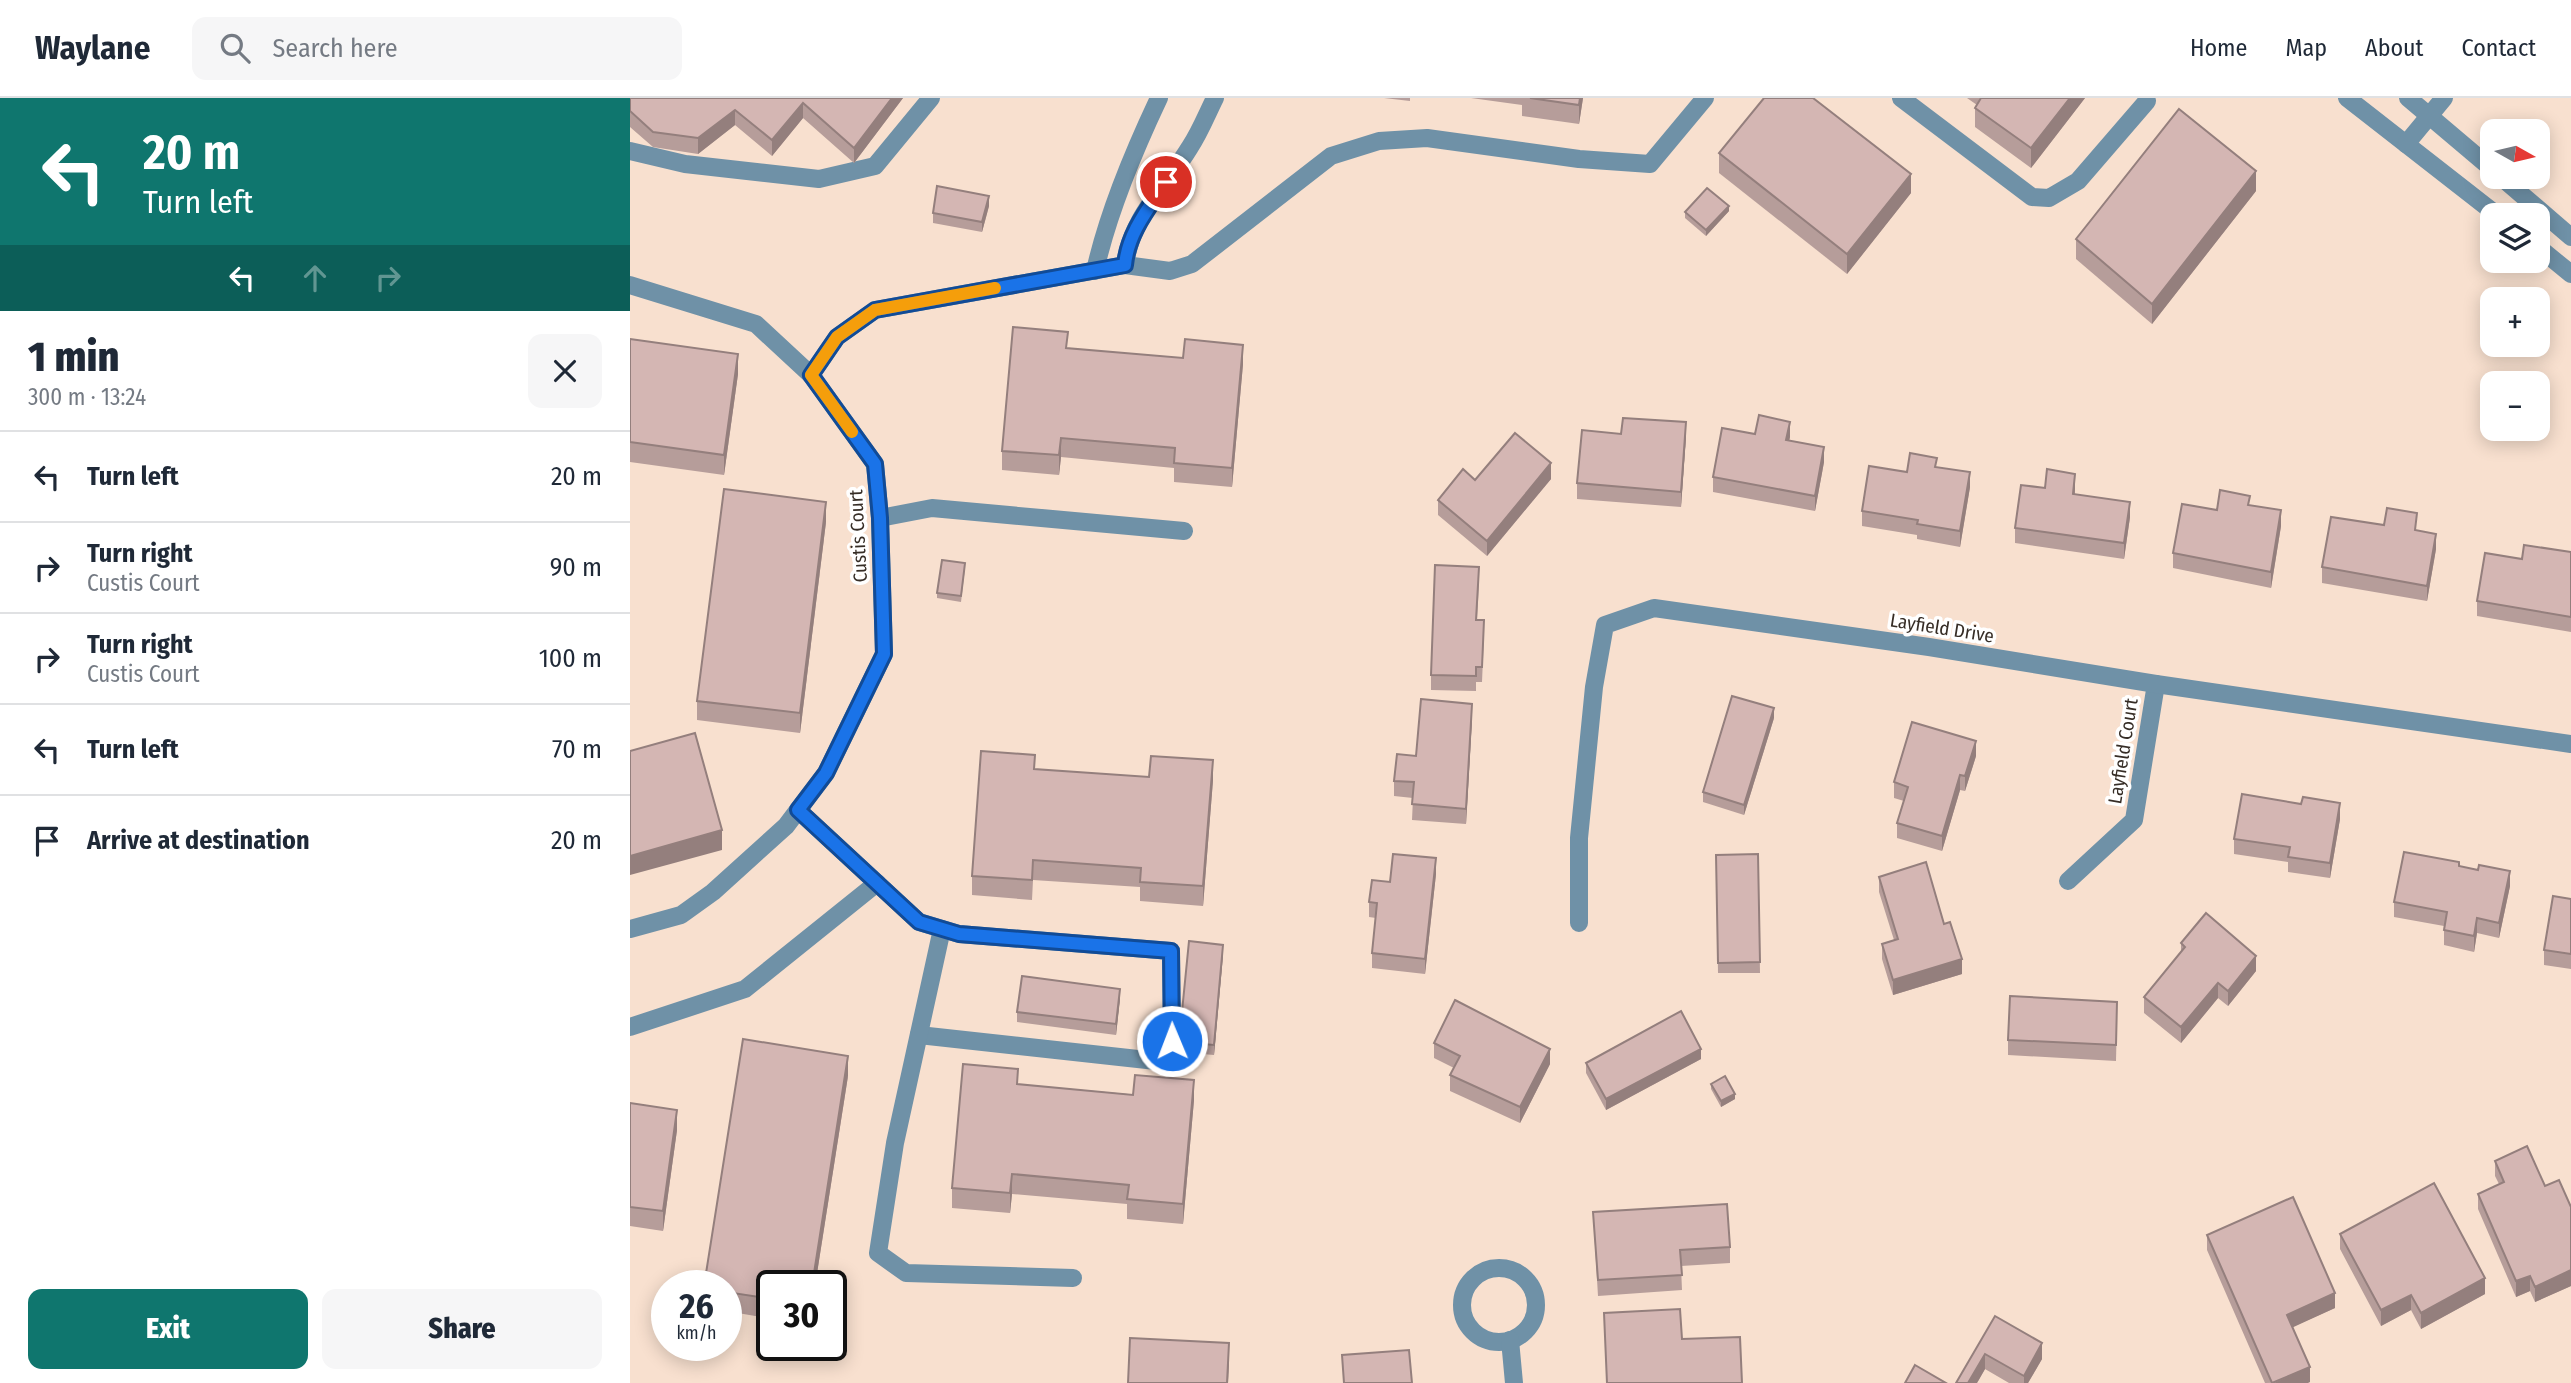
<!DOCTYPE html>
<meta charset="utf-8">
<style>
:root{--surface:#fff;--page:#f6f6f7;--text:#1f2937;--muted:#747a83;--line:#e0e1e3;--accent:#0f766e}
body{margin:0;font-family:"Fira Sans Condensed",sans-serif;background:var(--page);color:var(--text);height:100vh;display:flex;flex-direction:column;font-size:26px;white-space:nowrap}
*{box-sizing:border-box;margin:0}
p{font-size:23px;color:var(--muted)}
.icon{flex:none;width:38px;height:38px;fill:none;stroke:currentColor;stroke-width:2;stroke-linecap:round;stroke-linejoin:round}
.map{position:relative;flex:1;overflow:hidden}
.drawer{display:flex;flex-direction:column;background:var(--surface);width:630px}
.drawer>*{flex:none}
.top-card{background:#0f766e;color:#fff;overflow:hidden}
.needle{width:46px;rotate:98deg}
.controls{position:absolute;left:1850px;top:21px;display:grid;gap:14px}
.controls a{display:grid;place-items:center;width:70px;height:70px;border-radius:14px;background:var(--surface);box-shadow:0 4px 18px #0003;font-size:35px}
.speed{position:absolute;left:21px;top:1172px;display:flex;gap:14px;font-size:35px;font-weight:700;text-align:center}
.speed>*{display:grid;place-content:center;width:91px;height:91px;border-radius:50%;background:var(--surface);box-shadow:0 4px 18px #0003;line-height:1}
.speed small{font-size:18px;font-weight:400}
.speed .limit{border:4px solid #111;border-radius:10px;background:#fff;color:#111}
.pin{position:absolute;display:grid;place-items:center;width:60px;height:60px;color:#fff;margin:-30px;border:4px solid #fff;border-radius:50%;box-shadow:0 2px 7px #0007}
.me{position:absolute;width:77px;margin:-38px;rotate:359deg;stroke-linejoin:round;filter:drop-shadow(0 0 5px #0008)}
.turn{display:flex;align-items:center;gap:24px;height:147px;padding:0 28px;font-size:32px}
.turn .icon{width:91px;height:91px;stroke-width:2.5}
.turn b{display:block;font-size:49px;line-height:60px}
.lanes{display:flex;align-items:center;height:66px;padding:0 28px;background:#0003;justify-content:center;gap:35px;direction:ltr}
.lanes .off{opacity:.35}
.round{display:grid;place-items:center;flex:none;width:74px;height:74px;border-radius:14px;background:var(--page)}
.overview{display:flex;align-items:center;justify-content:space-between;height:119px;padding:0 28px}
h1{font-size:42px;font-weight:800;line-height:52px}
.button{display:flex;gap:14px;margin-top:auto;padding:14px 28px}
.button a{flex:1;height:80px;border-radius:14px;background:var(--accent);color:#fff;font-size:28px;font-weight:800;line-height:80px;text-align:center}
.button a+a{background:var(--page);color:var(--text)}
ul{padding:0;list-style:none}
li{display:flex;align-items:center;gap:21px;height:91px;padding:0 28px;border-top:2px solid var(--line)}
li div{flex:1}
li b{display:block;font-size:26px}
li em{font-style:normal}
header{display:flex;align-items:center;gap:42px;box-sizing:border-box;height:98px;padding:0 35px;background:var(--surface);border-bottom:2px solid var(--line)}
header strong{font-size:33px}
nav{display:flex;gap:38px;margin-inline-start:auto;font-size:24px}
.search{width:490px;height:63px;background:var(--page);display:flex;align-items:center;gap:18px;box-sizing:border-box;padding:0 24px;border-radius:14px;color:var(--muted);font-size:26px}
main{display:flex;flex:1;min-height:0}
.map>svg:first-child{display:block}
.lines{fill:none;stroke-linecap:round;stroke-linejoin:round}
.minor{stroke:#6f91a7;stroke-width:18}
.wall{fill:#b69d9a}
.shaded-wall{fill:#947f7d}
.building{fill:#d4b6b3;stroke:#947f7d;stroke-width:2}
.route-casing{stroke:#114b97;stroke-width:18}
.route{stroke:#1a73e8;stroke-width:12}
.slow{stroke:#f59e0b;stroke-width:12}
.labels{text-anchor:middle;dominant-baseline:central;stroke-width:7;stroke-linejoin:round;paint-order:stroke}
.street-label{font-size:19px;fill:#362d26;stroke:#fff}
</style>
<header>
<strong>Waylane</strong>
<div class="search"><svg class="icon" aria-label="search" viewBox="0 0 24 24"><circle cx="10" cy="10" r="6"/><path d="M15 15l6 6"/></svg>Search here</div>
<nav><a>Home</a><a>Map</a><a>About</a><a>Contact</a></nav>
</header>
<main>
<section class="drawer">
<div class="top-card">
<div class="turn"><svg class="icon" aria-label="left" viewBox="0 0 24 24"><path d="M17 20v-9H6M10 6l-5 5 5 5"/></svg><div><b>20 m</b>Turn left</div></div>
<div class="lanes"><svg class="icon" aria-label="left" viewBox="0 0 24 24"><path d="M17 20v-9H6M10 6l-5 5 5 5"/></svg><svg class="icon off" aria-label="ahead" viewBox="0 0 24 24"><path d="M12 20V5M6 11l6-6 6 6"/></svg><svg class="icon off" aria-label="right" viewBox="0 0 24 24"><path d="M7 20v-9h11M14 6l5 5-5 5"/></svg></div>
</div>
<div class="overview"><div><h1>1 min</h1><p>300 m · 13:24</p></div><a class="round"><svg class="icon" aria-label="close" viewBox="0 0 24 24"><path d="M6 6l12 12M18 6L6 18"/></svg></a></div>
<ul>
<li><svg class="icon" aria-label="left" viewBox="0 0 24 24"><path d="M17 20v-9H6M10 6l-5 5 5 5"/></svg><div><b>Turn left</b></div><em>20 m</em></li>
<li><svg class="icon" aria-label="right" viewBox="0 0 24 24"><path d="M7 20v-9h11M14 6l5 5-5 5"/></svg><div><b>Turn right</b><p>Custis Court</p></div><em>90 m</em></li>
<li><svg class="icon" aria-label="right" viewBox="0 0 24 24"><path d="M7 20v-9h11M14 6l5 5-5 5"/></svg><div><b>Turn right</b><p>Custis Court</p></div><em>100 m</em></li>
<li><svg class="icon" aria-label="left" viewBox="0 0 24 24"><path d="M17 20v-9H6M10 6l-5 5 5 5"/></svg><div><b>Turn left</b></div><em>70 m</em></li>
<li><svg class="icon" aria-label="arrive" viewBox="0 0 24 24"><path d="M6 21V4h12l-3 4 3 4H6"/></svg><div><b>Arrive at destination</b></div><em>20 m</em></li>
</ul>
<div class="button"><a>Exit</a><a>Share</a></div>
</section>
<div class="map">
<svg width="1941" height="1285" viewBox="0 0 1941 1285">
<rect width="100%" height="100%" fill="#f8e0cf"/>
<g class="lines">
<g class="minor">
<polyline points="1271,0 1402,99 1419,100 1448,83 1517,3"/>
<polyline points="1717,0 1867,117"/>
<polyline points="1778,0 1862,71"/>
<polyline points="1776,46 1814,0"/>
<polyline points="0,53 55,66 189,81 245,68 301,0"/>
<polyline points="1871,79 1941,139"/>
<polyline points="1908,149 1941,176"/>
<path d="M495,167C500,121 537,87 560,49C570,34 577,16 585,0"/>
<path d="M465,173C478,114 503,55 529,0"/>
<polyline points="0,187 126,226 181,277"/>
<polyline points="250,420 302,410 554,433"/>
<polyline points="168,712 289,824 329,836 541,853 542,943 539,959 526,963 289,937"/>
<polyline points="1438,783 1504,722 1526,586"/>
<polyline points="949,825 949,740 964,589 975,527 1024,510 1299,549 1526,586 1941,646"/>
<polyline points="0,831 51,817 83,794 156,728 196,675 254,556 250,420 245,366 181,277 207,239 245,212 495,167 540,173 562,166 701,58 749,43 797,40 949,61 1020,66 1075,0"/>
<polyline points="312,831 265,1045 248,1155 276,1175 443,1180"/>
<polyline points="0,929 115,891 247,785"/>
<circle cx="869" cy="1207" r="37"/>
<polyline points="880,1242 884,1285"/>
</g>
</g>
<g class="wall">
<polygon points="0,0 273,0 224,65 173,20 142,58 105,27 68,56 23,49 0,29"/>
<polygon points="754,0 780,0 780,3"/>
<polygon points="841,0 953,0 949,26 892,18 892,7"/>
<polygon points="1337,0 1455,0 1401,70 1345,29 1345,10 1347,7"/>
<polygon points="1089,55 1281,95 1217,176 1089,75"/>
<polygon points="1626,93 1522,226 1446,161 1446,141"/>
<polygon points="359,108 352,134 303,125 303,115"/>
<polygon points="1099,113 1076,138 1055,120 1055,114"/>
<polygon points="0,241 108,276 94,377 0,364"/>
<polygon points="438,250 613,266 602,389 544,384 544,370 431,359 429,377 372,372 372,353"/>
<polygon points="991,336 1056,339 1051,409 947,401 947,385"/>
<polygon points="1125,336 1160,339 1159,342 1194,364 1185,413 1083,394 1083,379"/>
<polygon points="1307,369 1340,389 1330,449 1287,441 1287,437 1232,428 1232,413 1277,374"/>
<polygon points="921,381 857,458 808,417 808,402 845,382"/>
<polygon points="1415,390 1445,391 1445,396 1500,419 1494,461 1385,445 1385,430"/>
<polygon points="1620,407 1651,428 1641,490 1543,470 1543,455 1587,412"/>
<polygon points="196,424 170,635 67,622 67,603"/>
<polygon points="1787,432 1806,451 1797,503 1692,485 1692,469"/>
<polygon points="1941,454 1941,534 1847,518 1847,503 1892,461"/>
<polygon points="335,470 331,504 307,500 307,495"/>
<polygon points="849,484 847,522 854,537 852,584 846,584 846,593 801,592 801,577"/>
<polygon points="1144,620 1114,717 1073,704 1073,694"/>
<polygon points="842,621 836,726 782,722 783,700 764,698 764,683 786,658"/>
<polygon points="1346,658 1335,693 1330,692 1312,753 1267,740 1267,725 1274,703 1264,700 1264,684"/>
<polygon points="405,671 519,679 583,682 573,808 510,803 510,789 403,782 402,802 342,797 342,778"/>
<polygon points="1710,721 1700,780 1658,774 1658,764 1604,756 1604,741"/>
<polygon points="1128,756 1130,875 1088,875 1086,757"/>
<polygon points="1829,768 1848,772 1880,788 1869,840 1847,835 1844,854 1814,847 1814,828 1764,819 1764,804"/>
<polygon points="806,776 795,876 742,870 742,855 746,820 739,819 739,804 760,784"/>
<polygon points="1249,779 1314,826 1332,876 1263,897 1252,861 1252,846 1264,842 1249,794"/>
<polygon points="1941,801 1941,871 1914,867 1914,852"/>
<polygon points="1551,845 1626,873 1598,908 1588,900 1551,945 1514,915 1514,899 1551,855"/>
<polygon points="593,857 584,957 549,954 549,944"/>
<polygon points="490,901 486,937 387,924 387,914"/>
<polygon points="1487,919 1486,963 1378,957 1378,942"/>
<polygon points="804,945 920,966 890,1025 820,993 820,977 824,970 804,960"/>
<polygon points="1071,961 976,1012 956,975 956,965"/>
<polygon points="218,978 185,1188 142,1188 142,1221 96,1213 96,1188"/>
<polygon points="388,986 564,1002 553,1126 497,1121 497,1106 382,1096 380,1115 322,1110 322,1090"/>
<polygon points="1081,986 1105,1001 1091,1009 1081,991"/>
<polygon points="0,1005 47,1032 33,1133 0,1128"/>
<polygon points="1865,1063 1915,1088 1941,1109 1941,1188 1905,1204 1900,1193 1886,1199 1848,1111 1848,1096 1869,1086 1865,1078"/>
<polygon points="963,1114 1100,1149 1100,1165 1051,1168 1052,1192 968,1198"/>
<polygon points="1710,1136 1855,1196 1791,1231 1781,1212 1751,1228 1710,1151"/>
<polygon points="1577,1137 1705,1210 1662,1229 1680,1284 1635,1285 1577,1152"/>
<polygon points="1365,1218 1412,1261 1398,1285 1379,1285 1355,1271 1347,1285"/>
</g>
<g class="shaded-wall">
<polygon points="262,0 273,0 224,65 224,50"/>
<polygon points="950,0 953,0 949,26 949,7"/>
<polygon points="1440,0 1455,0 1401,70 1401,50"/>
<polygon points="173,5 173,20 142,58 142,42"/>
<polygon points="105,12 105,27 68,56 68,40"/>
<polygon points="1626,73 1626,93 1522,226 1522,206"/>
<polygon points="1281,76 1281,95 1217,176 1217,156"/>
<polygon points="359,98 359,108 352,134 352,124"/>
<polygon points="1099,108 1099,113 1076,138 1076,132"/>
<polygon points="613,247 613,266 602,389 602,370"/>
<polygon points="108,256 108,276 94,377 94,357"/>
<polygon points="1056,324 1056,339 1051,409 1051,394"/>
<polygon points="1160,324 1160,339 1156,357 1156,342"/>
<polygon points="431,340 431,359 429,377 429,357"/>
<polygon points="1194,349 1194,364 1185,413 1185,398"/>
<polygon points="921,365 921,381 857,458 857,443"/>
<polygon points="1340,374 1340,389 1330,449 1330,433"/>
<polygon points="1445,376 1445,391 1443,411 1443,396"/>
<polygon points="196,404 196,424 170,635 170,615"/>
<polygon points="1500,404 1500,419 1494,461 1494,445"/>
<polygon points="1651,412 1651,428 1641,490 1641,474"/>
<polygon points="1806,436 1806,451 1797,503 1797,488"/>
<polygon points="842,606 842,621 836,726 836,711"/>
<polygon points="1144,610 1144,620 1114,717 1114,707"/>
<polygon points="1346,643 1346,658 1335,693 1335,678"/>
<polygon points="583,662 583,682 573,808 573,788"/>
<polygon points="1330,677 1330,692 1312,753 1312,738"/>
<polygon points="1710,705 1710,721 1700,780 1700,765"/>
<polygon points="92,732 92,752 0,777 0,758"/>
<polygon points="806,760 806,776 795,876 795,861"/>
<polygon points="1880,773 1880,788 1869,840 1869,825"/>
<polygon points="1847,820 1847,835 1844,854 1844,838"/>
<polygon points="593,847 593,857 584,957 584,947"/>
<polygon points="1626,858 1626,873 1598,908 1598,893"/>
<polygon points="1332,861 1332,876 1263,897 1263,882"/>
<polygon points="1588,885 1588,900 1551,945 1551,929"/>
<polygon points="490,891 490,901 486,937 486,926"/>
<polygon points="920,951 920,966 890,1025 890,1009"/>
<polygon points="1071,951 1071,961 976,1012 976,1001"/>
<polygon points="218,958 218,978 185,1188 182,1188"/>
<polygon points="564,982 564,1002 553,1126 553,1106"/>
<polygon points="1105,996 1105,1001 1091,1009 1091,1003"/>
<polygon points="47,1012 47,1032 33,1133 33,1113"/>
<polygon points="382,1076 382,1096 380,1115 380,1095"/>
<polygon points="1941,1172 1941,1188 1905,1204 1905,1189"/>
<polygon points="1900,1178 1900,1193 1886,1199 1886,1183"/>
<polygon points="1855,1180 1855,1196 1791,1231 1791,1215"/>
<polygon points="1705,1195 1705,1210 1657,1232 1657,1217"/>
<polygon points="1781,1197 1781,1212 1751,1228 1751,1212"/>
<polygon points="599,1245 599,1265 598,1285 597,1285"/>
<polygon points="1412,1245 1412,1261 1398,1285 1394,1285 1394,1278"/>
<polygon points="1355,1256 1355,1271 1347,1285 1338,1285"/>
<polygon points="1680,1269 1680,1284 1678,1285 1644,1285"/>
</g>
<g class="building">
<polygon points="0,0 262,0 224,50 173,5 142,42 105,12 68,40 23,34 0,13"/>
<polygon points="900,0 950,0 949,7"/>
<polygon points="1134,0 1183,0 1281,76 1217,156 1089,55"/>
<polygon points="1351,0 1440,0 1401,50 1345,10"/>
<polygon points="1549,11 1626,73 1522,206 1446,141"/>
<polygon points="307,88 359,98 352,124 303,115"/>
<polygon points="1077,90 1099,108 1076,132 1055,114"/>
<polygon points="383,229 438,234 436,250 553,260 555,241 613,247 602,370 544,365 545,350 431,340 429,357 372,353"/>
<polygon points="0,241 108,256 94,357 0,344"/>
<polygon points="1129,317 1160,324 1156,342 1194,349 1185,398 1083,379 1092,330 1125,336"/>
<polygon points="993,320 1056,324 1051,394 947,385 952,332 991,336"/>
<polygon points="885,335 921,365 857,443 808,402 833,371 845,382"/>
<polygon points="1280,355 1307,360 1305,369 1340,374 1330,433 1287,426 1288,422 1232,413 1239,368 1277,374"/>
<polygon points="1417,371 1445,376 1443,396 1500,404 1494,445 1385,430 1391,387 1415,390"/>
<polygon points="94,391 196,404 170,615 67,603"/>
<polygon points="1590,392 1620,398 1618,407 1651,412 1641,474 1543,455 1552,406 1587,412"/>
<polygon points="1757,410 1787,415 1785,432 1806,436 1797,488 1692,469 1701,419 1754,427"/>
<polygon points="1894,447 1941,454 1941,519 1847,503 1855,455 1892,461"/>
<polygon points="312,462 335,465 331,498 307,495"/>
<polygon points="805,467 849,469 846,522 854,522 852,569 846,569 846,578 801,577"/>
<polygon points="1102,598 1144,610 1114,707 1073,694"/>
<polygon points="791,601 842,606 836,711 782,706 784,684 764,683 767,656 786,658"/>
<polygon points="1282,624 1346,643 1335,678 1330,677 1312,738 1267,725 1278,689 1264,684"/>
<polygon points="65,635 92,732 0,758 0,653"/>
<polygon points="351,653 405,657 404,671 519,679 521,658 583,662 573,788 510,784 511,770 403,762 402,782 342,778"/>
<polygon points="1612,696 1671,706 1673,699 1710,705 1700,765 1658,759 1660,749 1604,741"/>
<polygon points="1774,754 1829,764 1829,768 1848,772 1849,767 1880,773 1869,825 1847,820 1844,838 1814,832 1817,814 1764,804"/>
<polygon points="763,756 806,760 795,861 742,855 747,805 739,804 742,782 760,784"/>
<polygon points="1128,756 1130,864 1088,865 1086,757"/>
<polygon points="1296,764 1314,826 1320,824 1332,861 1263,882 1252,846 1268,841 1249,779"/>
<polygon points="1923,798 1941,801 1941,856 1914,852"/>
<polygon points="1576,815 1626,858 1598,893 1588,885 1551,929 1514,899 1555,849 1551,845"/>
<polygon points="559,843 593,847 584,947 549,944"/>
<polygon points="392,878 490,891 486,926 387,914"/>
<polygon points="1380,898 1487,904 1486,947 1378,942"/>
<polygon points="825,902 920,951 890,1009 820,977 830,958 804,945"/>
<polygon points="1051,913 1071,951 976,1001 956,965"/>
<polygon points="113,941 218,958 182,1188 142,1188 142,1201 96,1194 96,1188 74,1188"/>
<polygon points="333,966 388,971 387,986 503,997 505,977 564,982 553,1106 497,1101 499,1087 382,1076 380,1095 322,1090"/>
<polygon points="1095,978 1105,996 1091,1003 1081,986"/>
<polygon points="0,1005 47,1012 33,1113 0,1109"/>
<polygon points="1897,1048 1915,1088 1929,1082 1941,1109 1941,1172 1905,1189 1900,1178 1886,1183 1848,1096 1874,1084 1865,1063"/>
<polygon points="1804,1085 1855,1180 1791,1215 1781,1197 1751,1212 1710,1136"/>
<polygon points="1663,1099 1705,1195 1657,1217 1680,1269 1642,1285 1577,1137"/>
<polygon points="1097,1106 1100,1149 1050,1152 1052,1177 968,1182 963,1114"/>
<polygon points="1050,1211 1052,1241 1110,1239 1112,1285 977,1285 974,1215"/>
<polygon points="1365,1218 1412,1245 1394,1278 1355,1256 1338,1285 1326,1285"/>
<polygon points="500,1240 599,1245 597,1285 498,1285"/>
<polygon points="779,1252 782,1285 714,1285 712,1257"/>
<polygon points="1285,1267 1316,1285 1275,1285"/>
</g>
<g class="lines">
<g class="route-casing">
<path id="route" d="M536,84C518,111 498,135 495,167L245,212L207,239L181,277L245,366L250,420L254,556L196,675L168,712L289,824L329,836L541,853L542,943"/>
</g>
<use href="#route" class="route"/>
<polyline class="slow" points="222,334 181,277 207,239 245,212 365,190"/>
</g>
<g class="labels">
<g class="street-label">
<text transform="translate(228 438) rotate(-93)">Custis Court</text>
<text transform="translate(1312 530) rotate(9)">Layfield Drive</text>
<text transform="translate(1493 653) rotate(-81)">Layfield Court</text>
</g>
</g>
</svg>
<div class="controls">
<a><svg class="needle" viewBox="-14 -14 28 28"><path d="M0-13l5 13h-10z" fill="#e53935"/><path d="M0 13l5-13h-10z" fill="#747a83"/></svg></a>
<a><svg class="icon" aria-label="layers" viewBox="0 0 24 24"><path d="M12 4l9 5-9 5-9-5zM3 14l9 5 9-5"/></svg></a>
<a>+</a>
<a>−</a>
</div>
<div class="speed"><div>26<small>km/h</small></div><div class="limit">30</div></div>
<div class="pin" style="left:536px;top:84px;background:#d93025"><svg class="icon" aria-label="arrive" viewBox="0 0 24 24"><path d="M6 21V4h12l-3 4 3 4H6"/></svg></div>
<svg class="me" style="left:542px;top:943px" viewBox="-20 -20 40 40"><circle r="17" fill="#1a73e8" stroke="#fff" stroke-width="3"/><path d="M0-11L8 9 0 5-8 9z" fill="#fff"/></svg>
</div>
</main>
